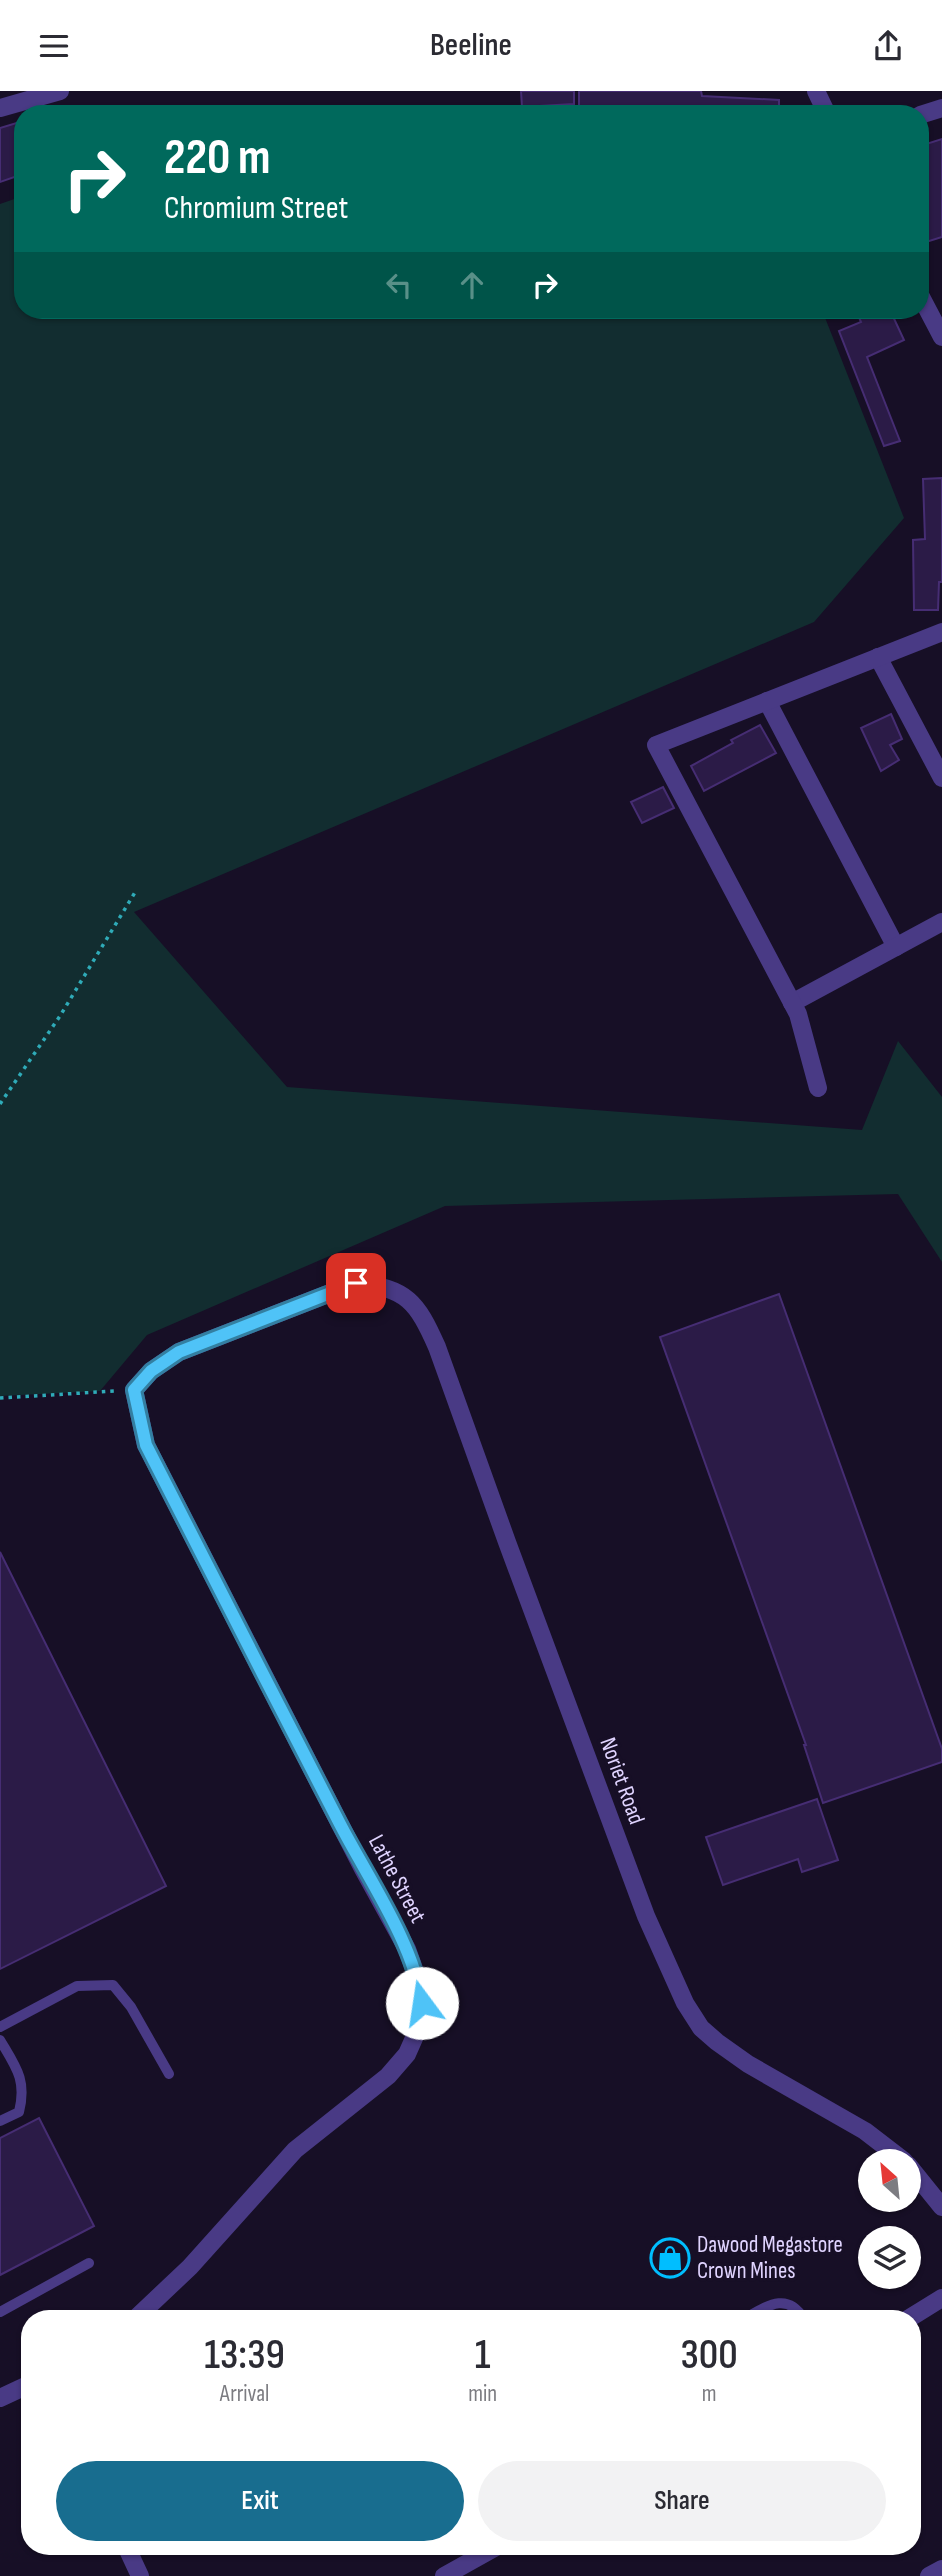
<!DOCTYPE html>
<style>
:root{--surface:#fff;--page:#f2f2f3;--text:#2b2b33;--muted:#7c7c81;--accent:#186d8f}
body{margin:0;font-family:"Sofia Sans Condensed",sans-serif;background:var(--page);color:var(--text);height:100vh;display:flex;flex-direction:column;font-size:26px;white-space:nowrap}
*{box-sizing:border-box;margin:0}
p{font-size:23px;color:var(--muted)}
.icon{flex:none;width:38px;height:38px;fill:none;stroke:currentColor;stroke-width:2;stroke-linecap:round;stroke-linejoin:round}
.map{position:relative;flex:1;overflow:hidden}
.side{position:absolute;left:21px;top:2219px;width:900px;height:245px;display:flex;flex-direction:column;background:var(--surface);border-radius:28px;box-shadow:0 2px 5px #0004}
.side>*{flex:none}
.banner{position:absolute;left:14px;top:14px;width:915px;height:214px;border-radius:28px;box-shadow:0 2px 5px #0004;background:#00695c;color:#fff;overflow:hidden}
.needle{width:46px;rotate:333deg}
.buttons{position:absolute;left:858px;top:2058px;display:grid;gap:14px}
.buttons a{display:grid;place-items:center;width:63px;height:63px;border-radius:50%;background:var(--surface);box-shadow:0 2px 5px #0004;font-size:35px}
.pin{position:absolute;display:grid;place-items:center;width:60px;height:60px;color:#fff;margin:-30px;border-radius:14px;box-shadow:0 4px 10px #0006}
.me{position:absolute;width:77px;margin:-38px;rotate:346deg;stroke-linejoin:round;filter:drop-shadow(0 0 5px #0008)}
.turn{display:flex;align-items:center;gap:24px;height:147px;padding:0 35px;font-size:32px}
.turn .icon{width:91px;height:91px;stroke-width:2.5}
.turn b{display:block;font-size:49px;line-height:60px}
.lanes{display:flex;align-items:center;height:66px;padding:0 35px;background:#0003;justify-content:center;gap:35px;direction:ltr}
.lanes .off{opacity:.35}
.eta{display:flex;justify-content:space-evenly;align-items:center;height:119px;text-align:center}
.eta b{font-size:42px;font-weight:600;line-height:49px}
.button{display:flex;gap:14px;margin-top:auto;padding:14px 35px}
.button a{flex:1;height:80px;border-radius:42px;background:var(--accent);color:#fff;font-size:28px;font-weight:600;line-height:80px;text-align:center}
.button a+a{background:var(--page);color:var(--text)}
header{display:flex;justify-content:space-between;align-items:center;height:91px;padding:0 35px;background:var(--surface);font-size:32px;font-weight:600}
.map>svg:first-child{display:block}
.green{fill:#122d30}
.building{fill:#2b1b47;stroke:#462d73;stroke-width:2}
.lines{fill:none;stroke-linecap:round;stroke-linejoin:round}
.path{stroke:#2fabb8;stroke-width:3.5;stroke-dasharray:3.5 5;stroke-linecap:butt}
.lane{stroke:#493a85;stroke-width:10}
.street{stroke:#493a85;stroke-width:18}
.route-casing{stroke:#337fa1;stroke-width:18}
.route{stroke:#4fc3f7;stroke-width:12}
.labels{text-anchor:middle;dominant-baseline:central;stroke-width:7;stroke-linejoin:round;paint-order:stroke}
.street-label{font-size:23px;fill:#e0d4ff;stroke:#170f26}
.poi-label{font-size:23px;fill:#e0d4ff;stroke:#170f26;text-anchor:start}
</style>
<header><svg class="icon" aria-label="menu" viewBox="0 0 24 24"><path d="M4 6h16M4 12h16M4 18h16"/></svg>Beeline<svg class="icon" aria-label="share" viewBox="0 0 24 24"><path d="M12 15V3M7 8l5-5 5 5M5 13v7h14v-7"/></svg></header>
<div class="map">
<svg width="942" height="2485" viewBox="0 0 942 2485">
<rect width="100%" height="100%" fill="#170f26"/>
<polygon class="green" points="23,105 23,219 822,219 904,427 814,531 134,821 287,996 862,1039 898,950 942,1006 942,1171 898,1103 445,1115 147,1244 100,1300 0,1305 0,113"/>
<g class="building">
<polygon points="521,0 574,0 574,13 522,16"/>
<polygon points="579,0 701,0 702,5 779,9 779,23 660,23 660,16 579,19"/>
<polygon points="23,30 23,83 0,91 0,37"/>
<polygon points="942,48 942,146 926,151 920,132 920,55"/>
<polygon points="856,219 890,219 904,249 867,266 900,350 884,355 839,240 861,231"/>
<polygon points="942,387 942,491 939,491 938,519 914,519 913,449 925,448 923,388"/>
<polygon points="891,623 902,648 890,654 899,669 881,680 861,637"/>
<polygon points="760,634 776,662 704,700 691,675 733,652 731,649"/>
<polygon points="663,696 674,717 642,732 631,711"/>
<polygon points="779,1203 942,1658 942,1671 823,1712 804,1654 806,1654 660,1246"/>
<polygon points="0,1461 166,1795 0,1878"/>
<polygon points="817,1708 838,1769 802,1781 798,1768 723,1794 706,1746"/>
<polygon points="39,2027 94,2135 0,2184 0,2047"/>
</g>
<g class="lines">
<g class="path">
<polyline points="0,1013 60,925 137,798"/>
<polyline points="0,1307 115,1300"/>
</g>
<g class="lane">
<polyline points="0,1936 77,1895 113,1894 131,1916 169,1983"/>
<path d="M0,1949C16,1976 27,1989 19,2021L0,2030"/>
<polyline points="0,2221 89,2172"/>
<path d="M744,2228C767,2215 787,2200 804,2228"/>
</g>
<g class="street">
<polyline points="816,0 827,23"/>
<polyline points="0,17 60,0"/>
<polyline points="920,24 942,17"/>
<polyline points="920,204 942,246"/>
<polyline points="878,566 942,687"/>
<polyline points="767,610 896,856"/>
<polyline points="792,912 942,831"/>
<polyline points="818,997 798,923 656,654 942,541"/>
<polyline points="908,2074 942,2116"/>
<path d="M135,2228L190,2176L295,2059L388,1985L407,1963L419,1936L422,1912L419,1892L407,1858L363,1778L146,1354L134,1299L151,1280L179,1261L356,1192C407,1197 417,1211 437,1256L507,1451L646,1825L685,1912L701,1937L717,1951L748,1973L865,2040L904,2070"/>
<polyline points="908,2228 942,2207"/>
<polyline points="0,2307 30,2293"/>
<polyline points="126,2455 140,2485"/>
<polyline points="444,2485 498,2455"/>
<polyline points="929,2485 942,2478"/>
</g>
</g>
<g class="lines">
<g class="route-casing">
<path id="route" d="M356,1192L179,1261L151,1280L134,1299L146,1354C210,1480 275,1607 340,1733C368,1787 414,1853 422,1912"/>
</g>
<use href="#route" class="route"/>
</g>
<defs>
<g id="shop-ring" transform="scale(2.0125)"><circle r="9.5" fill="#170f26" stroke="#00beff" stroke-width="1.5"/><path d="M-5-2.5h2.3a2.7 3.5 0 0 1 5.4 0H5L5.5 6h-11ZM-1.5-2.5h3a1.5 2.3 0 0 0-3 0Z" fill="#00beff"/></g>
</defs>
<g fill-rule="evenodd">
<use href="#shop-ring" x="670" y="2167"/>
</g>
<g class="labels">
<g class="street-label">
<text transform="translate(622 1690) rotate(70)">Noriet Road</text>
<text transform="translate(397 1788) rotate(62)">Lathe Street</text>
</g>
<g class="poi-label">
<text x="697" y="2154">Dawood Megastore<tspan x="697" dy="26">Crown Mines</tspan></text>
</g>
</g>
</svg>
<div class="buttons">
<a><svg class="needle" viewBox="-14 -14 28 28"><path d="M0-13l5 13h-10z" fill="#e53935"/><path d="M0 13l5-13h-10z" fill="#7c7c81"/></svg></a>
<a><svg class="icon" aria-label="layers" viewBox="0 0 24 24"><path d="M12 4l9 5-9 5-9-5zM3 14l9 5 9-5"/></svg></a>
</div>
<div class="pin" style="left:356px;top:1192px;background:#d93025"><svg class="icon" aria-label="arrive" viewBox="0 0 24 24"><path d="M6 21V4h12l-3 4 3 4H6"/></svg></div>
<svg class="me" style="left:422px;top:1912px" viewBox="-20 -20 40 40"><circle r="19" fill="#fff"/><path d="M0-13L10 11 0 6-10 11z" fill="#4fc3f7"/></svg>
<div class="banner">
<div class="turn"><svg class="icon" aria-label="right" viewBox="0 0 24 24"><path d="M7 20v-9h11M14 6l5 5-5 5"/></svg><div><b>220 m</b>Chromium Street</div></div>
<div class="lanes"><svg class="icon off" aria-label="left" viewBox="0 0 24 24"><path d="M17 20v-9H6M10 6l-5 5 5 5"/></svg><svg class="icon off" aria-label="ahead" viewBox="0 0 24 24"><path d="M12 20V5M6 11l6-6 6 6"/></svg><svg class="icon" aria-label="right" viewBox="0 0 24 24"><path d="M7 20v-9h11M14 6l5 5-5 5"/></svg></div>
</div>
<section class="side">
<div class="eta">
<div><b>13:39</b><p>Arrival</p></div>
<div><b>1</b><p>min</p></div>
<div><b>300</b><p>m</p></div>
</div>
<div class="button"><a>Exit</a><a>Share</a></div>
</section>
</div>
